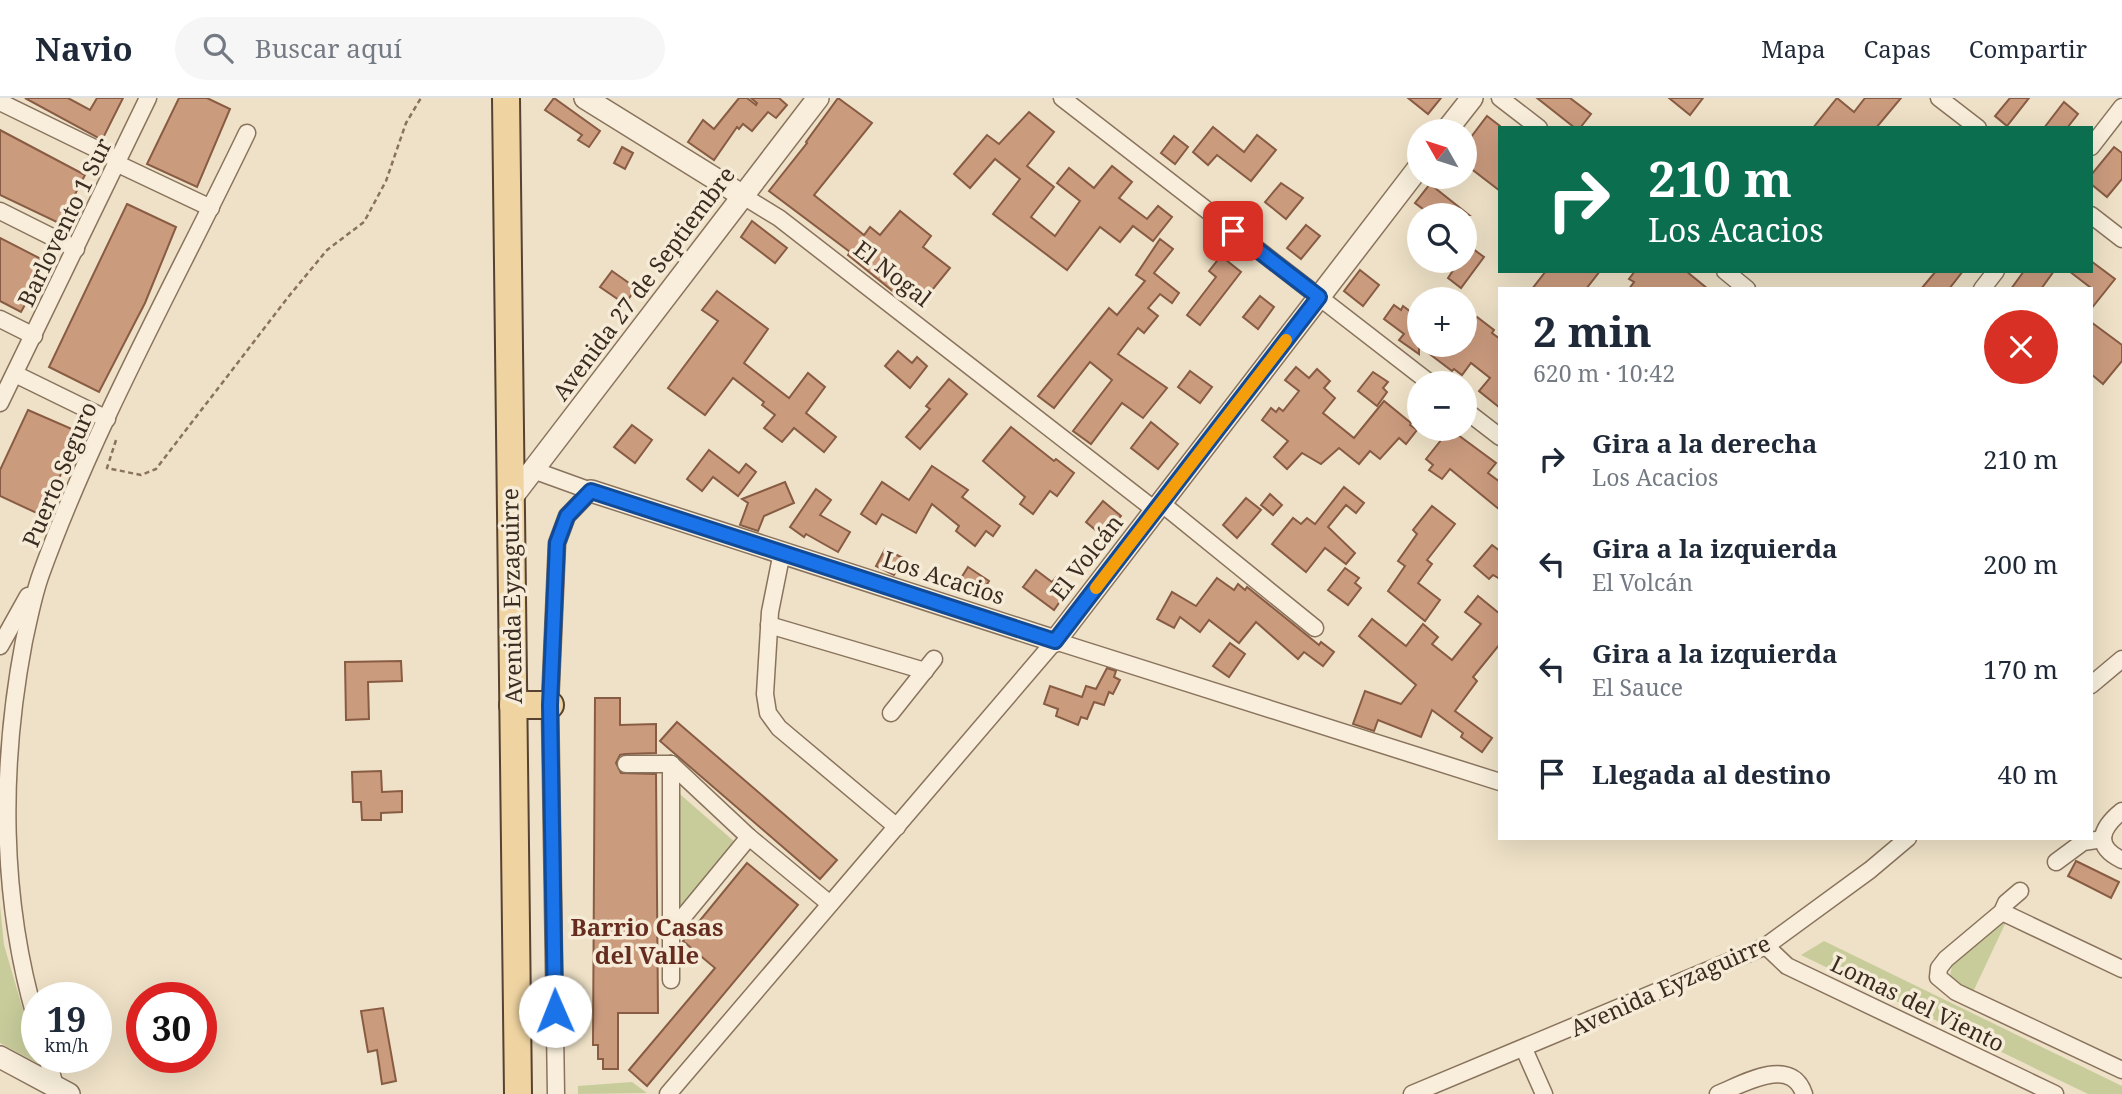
<!DOCTYPE html>
<html lang="es">
<meta charset="utf-8">
<style>
:root{--surface:#fff;--page:#f6f6f7;--text:#1f2937;--muted:#747a83;--line:#e0e1e3}
body{margin:0;font-family:"Noto Serif",serif;background:var(--page);color:var(--text);height:100vh;display:flex;flex-direction:column;font-size:26px;white-space:nowrap}
*{box-sizing:border-box;margin:0}
p{font-size:23px;color:var(--muted)}
.icon{flex:none;width:38px;height:38px;fill:none;stroke:currentColor;stroke-width:2;stroke-linecap:round;stroke-linejoin:round}
.map{position:relative;flex:1;overflow:hidden}
.side{position:absolute;left:1498px;top:189px;width:595px;height:553px;display:flex;flex-direction:column;background:var(--surface);border-radius:0px;box-shadow:0 7px 28px #0002}
.side>*{flex:none}
.top-card{position:absolute;left:1498px;top:28px;width:595px;height:147px;border-radius:0px;box-shadow:0 7px 28px #0002;background:#0b6e4f;color:#fff;overflow:hidden}
.needle{width:46px;rotate:309deg}
.buttons{position:absolute;left:1407px;top:21px;display:grid;gap:14px}
.buttons a{display:grid;place-items:center;width:70px;height:70px;border-radius:50%;background:var(--surface);box-shadow:0 7px 28px #0002;font-size:35px}
.speed{position:absolute;left:21px;top:884px;display:flex;gap:14px;font-size:35px;font-weight:700;text-align:center}
.speed>*{display:grid;place-content:center;width:91px;height:91px;border-radius:50%;background:var(--surface);box-shadow:0 7px 28px #0002;line-height:1}
.speed small{font-size:18px;font-weight:400}
.speed .limit{border:10px solid #d22;background:#fff;color:#111}
.pin{position:absolute;display:grid;place-items:center;width:60px;height:60px;color:#fff;margin:-30px;border-radius:14px;box-shadow:0 4px 10px #0006}
.me{position:absolute;width:77px;margin:-38px;rotate:359deg;stroke-linejoin:round;filter:drop-shadow(0 0 5px #0008)}
.turn{display:flex;align-items:center;gap:24px;height:147px;padding:0 35px;font-size:32px}
.turn .icon{width:91px;height:91px;stroke-width:2.5}
.turn b{display:block;font-size:49px;line-height:60px}
.round{display:grid;place-items:center;flex:none;width:74px;height:74px;border-radius:37px;background:var(--page)}
.head{display:flex;align-items:center;justify-content:space-between;height:119px;padding:0 35px}
h1{font-size:42px;font-weight:700;line-height:52px}
ul{padding:0;list-style:none}
li{display:flex;align-items:center;gap:21px;height:105px;padding:0 35px}
li div{flex:1}
li b{display:block;font-size:26px}
li em{font-style:normal}
header{display:flex;align-items:center;gap:42px;box-sizing:border-box;height:98px;padding:0 35px;background:var(--surface);border-bottom:2px solid var(--line)}
header strong{font-size:33px}
nav{display:flex;gap:38px;margin-inline-start:auto;font-size:24px}
.search{width:490px;height:63px;background:var(--page);display:flex;align-items:center;gap:18px;box-sizing:border-box;padding:0 24px;border-radius:38px;color:var(--muted);font-size:26px}
.map>svg:first-child{display:block}
.green{fill:#c8cc9b}
.building{fill:#cb9b7e;stroke:#885c43;stroke-width:2}
.lines{fill:none;stroke-linecap:round;stroke-linejoin:round}
.minor-casing{stroke:#89735d;stroke-width:19}
.tertiary-casing{stroke:#89735d;stroke-width:24}
.primary-casing{stroke:#574131;stroke-width:30}
.path{stroke:#89735d;stroke-width:2.5;stroke-dasharray:5 3.5;stroke-linecap:butt}
.minor{stroke:#f8eedb;stroke-width:16}
.tertiary{stroke:#f8eedb;stroke-width:21}
.primary{stroke:#efd4a1;stroke-width:26}
.route-casing{stroke:#114b97;stroke-width:18}
.route{stroke:#1a73e8;stroke-width:12}
.slow{stroke:#f59e0b;stroke-width:12}
.labels{text-anchor:middle;dominant-baseline:central;stroke-width:7;stroke-linejoin:round;paint-order:stroke}
.street-label{font-size:23px;fill:#3a2c20;stroke:#f5ebd7}
.neighbourhood-label{font-size:24px;font-weight:bold;fill:#662c20;stroke:#f5ebd7}
</style>
<header>
<strong>Navio</strong>
<div class="search"><svg class="icon" aria-label="search" viewBox="0 0 24 24"><circle cx="10" cy="10" r="6"/><path d="M15 15l6 6"/></svg>Buscar aquí</div>
<nav><a>Mapa</a><a>Capas</a><a>Compartir</a></nav>
</header>
<div class="map">
<svg width="2122" height="996" viewBox="0 0 2122 996">
<rect width="100%" height="100%" fill="#eee1c7"/>
<g class="green">
<polygon points="674,691 736,745 675,818"/>
<polygon points="0,807 4,847 39,966 0,945"/>
<polygon points="2001,823 2006,824 1973,894 1949,882 1953,864"/>
<polygon points="1824,843 2122,988 2122,996 2088,996 1801,857"/>
<polygon points="632,984 647,995 578,996 578,988"/>
</g>
<g class="building">
<polygon points="25,0 68,0 90,12 97,0 123,0 102,42"/>
<polygon points="179,0 207,0 230,11 197,89 147,66"/>
<polygon points="554,0 600,33 589,49 578,42 582,37 545,12"/>
<polygon points="739,0 747,0 756,7 757,5 751,0 779,0 787,7 776,20 768,14 752,33 743,26 739,31 737,29 714,62 688,44 703,22 714,31"/>
<polygon points="838,0 872,25 814,97 864,137 870,129 880,137 900,113 931,138 923,149 950,170 920,207 904,193 900,199 848,157 850,154 769,93 807,45 806,44"/>
<polygon points="1408,0 1441,0 1428,16"/>
<polygon points="1537,0 1570,0 1591,16 1580,30 1575,30"/>
<polygon points="1669,0 1703,0 1690,17"/>
<polygon points="1837,0 1854,14 1865,0 1901,0 1876,30 1813,30"/>
<polygon points="2010,0 2029,0 2007,28 1995,18"/>
<polygon points="2064,4 2078,16 2067,30 2044,30"/>
<polygon points="1029,14 1054,34 1027,68 1054,89 1031,119 1055,138 1080,103 1057,85 1069,70 1094,90 1112,68 1132,84 1119,100 1147,121 1158,108 1172,119 1153,143 1133,128 1120,144 1100,129 1067,172 993,116 1020,81 995,61 970,90 954,76 987,37 999,46"/>
<polygon points="1487,18 1500,28 1500,93 1465,66 1465,47"/>
<polygon points="1213,29 1244,54 1257,37 1276,52 1251,83 1217,57 1208,67 1193,54"/>
<polygon points="0,32 85,77 69,108 72,109 63,127 0,97"/>
<polygon points="1174,38 1188,49 1175,66 1161,55"/>
<polygon points="622,49 633,55 625,71 614,65"/>
<polygon points="2114,49 2122,55 2122,81 2107,99 2091,86 2091,77"/>
<polygon points="1281,85 1303,100 1286,121 1265,104"/>
<polygon points="1430,86 1469,117 1431,117 1415,105"/>
<polygon points="127,106 176,129 145,205 99,294 49,269"/>
<polygon points="752,123 787,150 775,165 741,139"/>
<polygon points="1306,127 1320,138 1301,161 1287,150"/>
<polygon points="0,140 45,163 29,193 32,194 21,214 0,203"/>
<polygon points="1160,141 1173,151 1154,175 1179,195 1172,205 1160,196 1148,210 1158,218 1144,235 1138,230 1118,256 1167,290 1143,320 1122,305 1091,346 1073,333 1112,282 1090,264 1054,310 1038,298 1109,210 1117,217 1145,183 1136,177"/>
<polygon points="1465,145 1484,159 1461,190 1448,180 1454,171 1443,163 1465,163"/>
<polygon points="1221,158 1241,174 1200,227 1187,217 1216,179 1209,173"/>
<polygon points="2091,163 2115,181 2091,211 2091,190 2069,173 2091,173"/>
<polygon points="1360,172 1379,187 1363,208 1344,193"/>
<polygon points="612,173 636,190 625,206 600,189"/>
<polygon points="1546,173 1600,173 1586,191 1532,191"/>
<polygon points="1635,173 1686,173 1708,191 1629,191 1634,184 1629,181"/>
<polygon points="1936,173 1963,173 1949,191 1921,191"/>
<polygon points="2024,173 2054,173 2041,191 2011,191"/>
<polygon points="717,193 768,231 744,265 789,300 808,275 825,289 806,315 836,339 824,354 794,330 782,344 764,330 775,317 762,307 764,304 733,280 705,317 668,290 718,223 702,212"/>
<polygon points="1260,198 1274,209 1258,231 1243,219"/>
<polygon points="1394,207 1401,212 1403,208 1419,220 1419,247 1465,247 1465,236 1477,219 1494,232 1492,235 1500,241 1500,310 1479,293 1490,280 1471,265 1462,277 1454,271 1452,273 1419,248 1419,256 1399,242 1404,236 1384,221"/>
<polygon points="2091,224 2122,247 2122,263 2103,286 2091,276"/>
<polygon points="898,253 912,265 917,259 927,268 910,290 885,268"/>
<polygon points="1296,269 1309,280 1317,271 1330,283 1324,290 1335,300 1323,315 1354,340 1384,303 1411,325 1410,327 1417,332 1406,346 1399,340 1380,361 1370,353 1359,366 1339,350 1321,366 1302,355 1287,371 1274,359 1288,343 1262,322 1271,310 1276,314 1279,310 1283,313 1299,293 1285,282"/>
<polygon points="1190,273 1212,289 1200,305 1178,289"/>
<polygon points="1373,274 1388,284 1383,290 1387,294 1377,308 1358,293"/>
<polygon points="949,281 967,296 920,351 906,339 930,311 926,308"/>
<polygon points="28,312 81,335 41,417 0,398 0,372"/>
<polygon points="1151,324 1178,346 1158,371 1131,350"/>
<polygon points="632,327 652,342 635,365 614,349"/>
<polygon points="1011,329 1054,363 1056,361 1074,375 1057,398 1050,393 1033,416 1020,406 1025,399 983,363"/>
<polygon points="1450,331 1496,365 1488,375 1500,384 1500,412 1450,371 1442,381 1429,372 1433,367 1426,361"/>
<polygon points="709,352 739,375 746,366 756,374 738,398 713,379 702,393 687,381"/>
<polygon points="932,368 968,392 962,399 1000,428 993,438 986,433 975,448 956,433 959,428 932,406 916,435 882,416 876,426 861,416 882,384 909,402"/>
<polygon points="785,384 794,405 764,418 758,433 740,427 748,405 742,401"/>
<polygon points="1344,389 1364,405 1356,415 1346,407 1328,429 1355,455 1346,466 1325,450 1306,474 1272,446 1293,420 1301,426 1307,420 1315,426"/>
<polygon points="816,391 831,402 820,417 850,434 838,454 806,436 804,439 790,429"/>
<polygon points="1270,396 1282,407 1273,417 1261,407"/>
<polygon points="1246,400 1261,412 1237,440 1223,427"/>
<polygon points="1103,403 1121,418 1104,439 1086,424"/>
<polygon points="1432,408 1455,426 1427,462 1432,466 1418,485 1440,502 1425,523 1388,493 1405,468 1398,463 1417,436 1413,432"/>
<polygon points="1492,447 1500,453 1500,481 1493,477 1489,481 1474,468"/>
<polygon points="885,451 903,460 894,477 876,468"/>
<polygon points="968,469 989,483 979,499 958,485"/>
<polygon points="1345,470 1359,480 1355,485 1361,490 1348,507 1328,492"/>
<polygon points="1036,472 1052,484 1056,479 1070,489 1054,512 1023,489"/>
<polygon points="1217,480 1234,492 1238,486 1245,492 1247,489 1319,547 1321,544 1334,554 1323,568 1304,554 1298,561 1256,524 1239,545 1209,522 1200,534 1180,519 1174,530 1157,521 1172,494 1196,508"/>
<polygon points="1478,498 1500,516 1500,546 1473,579 1477,583 1455,613 1492,640 1482,654 1461,639 1463,635 1432,612 1421,639 1378,622 1374,633 1353,626 1365,593 1401,606 1416,587 1359,538 1372,521 1406,548 1423,526 1438,539 1432,546 1452,562 1481,526 1465,514"/>
<polygon points="1230,545 1245,556 1229,579 1213,568"/>
<polygon points="401,563 402,583 368,584 369,621 346,622 345,564"/>
<polygon points="1107,570 1116,573 1114,579 1120,582 1113,596 1109,594 1104,607 1094,604 1087,621 1081,619 1078,627 1056,618 1058,611 1044,606 1050,588 1082,599 1086,588 1096,591"/>
<polygon points="595,600 620,600 620,627 656,626 656,655 625,656 620,657 616,665 621,675 656,676 658,915 618,915 618,971 603,971 603,961 598,961 598,947 593,947"/>
<polygon points="677,624 837,762 820,781 660,643"/>
<polygon points="381,673 382,694 402,693 402,714 381,715 381,722 362,722 361,704 353,704 352,674"/>
<polygon points="2076,763 2119,784 2111,800 2068,778"/>
<polygon points="747,765 798,807 647,988 629,972 715,870 683,843"/>
<polygon points="383,910 396,983 382,986 377,952 368,954 361,913"/>
</g>
<g class="lines">
<g class="minor-casing">
<g id="minor">
<polyline points="1062,0 1430,285"/>
<polyline points="1500,0 1539,30"/>
<polyline points="1939,0 1978,30"/>
<polyline points="0,4 119,62"/>
<polyline points="2091,49 2122,9"/>
<polyline points="118,66 211,110"/>
<polyline points="743,98 779,120 1155,412"/>
<polyline points="0,113 76,151"/>
<polyline points="2091,117 2122,141"/>
<polyline points="1725,173 1747,191"/>
<polyline points="1982,191 1996,173"/>
<polyline points="0,221 34,238"/>
<polyline points="15,276 107,321"/>
<polyline points="0,305 148,0"/>
<polyline points="1465,312 1500,339"/>
<polyline points="533,372 591,393"/>
<polyline points="1161,405 1315,530"/>
<polyline points="782,454 770,514 765,596 768,615 779,630 897,729"/>
<polyline points="769,527 925,573"/>
<polyline points="0,548 28,498"/>
<polyline points="2091,587 2122,561"/>
<polyline points="891,615 934,561"/>
<polyline points="626,666 671,666"/>
<polyline points="671,666 749,739 830,806"/>
<path d="M2122,713C2101,730 2093,748 2122,762"/>
<polyline points="2056,764 2083,744 2103,741"/>
<polyline points="2020,793 2006,805 2002,814 1946,861 1939,870 1938,879 1956,894 2122,972"/>
<polyline points="2002,814 2122,871"/>
<polyline points="669,836 749,739"/>
<polyline points="1766,848 1787,868 2055,996"/>
<polyline points="671,882 671,666"/>
<path d="M37,925C0,801 0,669 24,543C29,521 33,498 41,476C96,324 177,181 247,35"/>
<polyline points="1524,951 1544,996"/>
<polyline points="47,959 55,988"/>
<polyline points="556,996 550,607 557,445 567,418 591,393"/>
<polyline points="668,996 1055,543 1500,684"/>
<polyline points="1412,996 1766,848 1870,772 1908,740"/>
<path d="M1718,996C1743,986 1791,957 1804,996"/>
</g>
</g>
<g class="tertiary-casing">
<g id="tertiary">
<polyline points="585,0 743,98"/>
<polyline points="1446,33 1472,0"/>
<polyline points="591,393 1055,543 1419,69"/>
<polyline points="510,402 818,0"/>
<polyline points="0,959 69,996"/>
</g>
</g>
<g class="primary-casing">
<g id="primary">
<polyline points="506,0 518,996"/>
<polyline points="513,607 550,607"/>
</g>
</g>
<polyline class="path" points="116,342 107,370 141,377 156,371 289,198 327,152 364,124 386,83 406,25 421,0"/>
<use href="#minor" class="minor"/>
<use href="#tertiary" class="tertiary"/>
<use href="#primary" class="primary"/>
</g>
<g class="lines">
<g class="route-casing">
<polyline id="route" points="555,913 550,607 557,445 567,418 591,393 1055,543 1319,199 1233,133"/>
</g>
<use href="#route" class="route"/>
<polyline class="slow" points="1096,490 1286,242"/>
</g>
<g class="labels">
<g class="street-label">
<text transform="translate(64 124) rotate(-64)">Barlovento 1 Sur</text>
<text transform="translate(893 175) rotate(38)">El Nogal</text>
<text transform="translate(643 185) rotate(-53)">Avenida 27 de Septiembre</text>
<text transform="translate(59 376) rotate(-67)">Puerto Seguro</text>
<text transform="translate(1086 459) rotate(-52)">El Volcán</text>
<text transform="translate(944 479) rotate(18)">Los Acacios</text>
<text transform="translate(511 498) rotate(-91)">Avenida Eyzaguirre</text>
<text transform="translate(1670 887) rotate(-24)">Avenida Eyzaguirre</text>
<text transform="translate(1918 905) rotate(26)">Lomas del Viento</text>
</g>
<g class="neighbourhood-label">
<text x="647" y="828">Barrio Casas<tspan x="647" dy="28">del Valle</tspan></text>
</g>
</g>
</svg>
<div class="buttons">
<a><svg class="needle" viewBox="-14 -14 28 28"><path d="M0-13l5 13h-10z" fill="#e53935"/><path d="M0 13l5-13h-10z" fill="#747a83"/></svg></a>
<a><svg class="icon" aria-label="search" viewBox="0 0 24 24"><circle cx="10" cy="10" r="6"/><path d="M15 15l6 6"/></svg></a>
<a>+</a>
<a>−</a>
</div>
<div class="speed"><div>19<small>km/h</small></div><div class="limit">30</div></div>
<div class="pin" style="left:1233px;top:133px;background:#d93025"><svg class="icon" aria-label="arrive" viewBox="0 0 24 24"><path d="M6 21V4h12l-3 4 3 4H6"/></svg></div>
<svg class="me" style="left:555px;top:913px" viewBox="-20 -20 40 40"><circle r="19" fill="#fff"/><path d="M0-13L10 11 0 6-10 11z" fill="#1a73e8"/></svg>
<div class="top-card">
<div class="turn"><svg class="icon" aria-label="right" viewBox="0 0 24 24"><path d="M7 20v-9h11M14 6l5 5-5 5"/></svg><div><b>210 m</b>Los Acacios</div></div>
</div>
<section class="side">
<div class="head"><div><h1>2 min</h1><p>620 m · 10:42</p></div><a class="round" style="background:#d93025;color:#fff"><svg class="icon" aria-label="close" viewBox="0 0 24 24"><path d="M6 6l12 12M18 6L6 18"/></svg></a></div>
<ul>
<li><svg class="icon" aria-label="right" viewBox="0 0 24 24"><path d="M7 20v-9h11M14 6l5 5-5 5"/></svg><div><b>Gira a la derecha</b><p>Los Acacios</p></div><em>210 m</em></li>
<li><svg class="icon" aria-label="left" viewBox="0 0 24 24"><path d="M17 20v-9H6M10 6l-5 5 5 5"/></svg><div><b>Gira a la izquierda</b><p>El Volcán</p></div><em>200 m</em></li>
<li><svg class="icon" aria-label="left" viewBox="0 0 24 24"><path d="M17 20v-9H6M10 6l-5 5 5 5"/></svg><div><b>Gira a la izquierda</b><p>El Sauce</p></div><em>170 m</em></li>
<li><svg class="icon" aria-label="arrive" viewBox="0 0 24 24"><path d="M6 21V4h12l-3 4 3 4H6"/></svg><div><b>Llegada al destino</b></div><em>40 m</em></li>
</ul>
</section>
</div>
